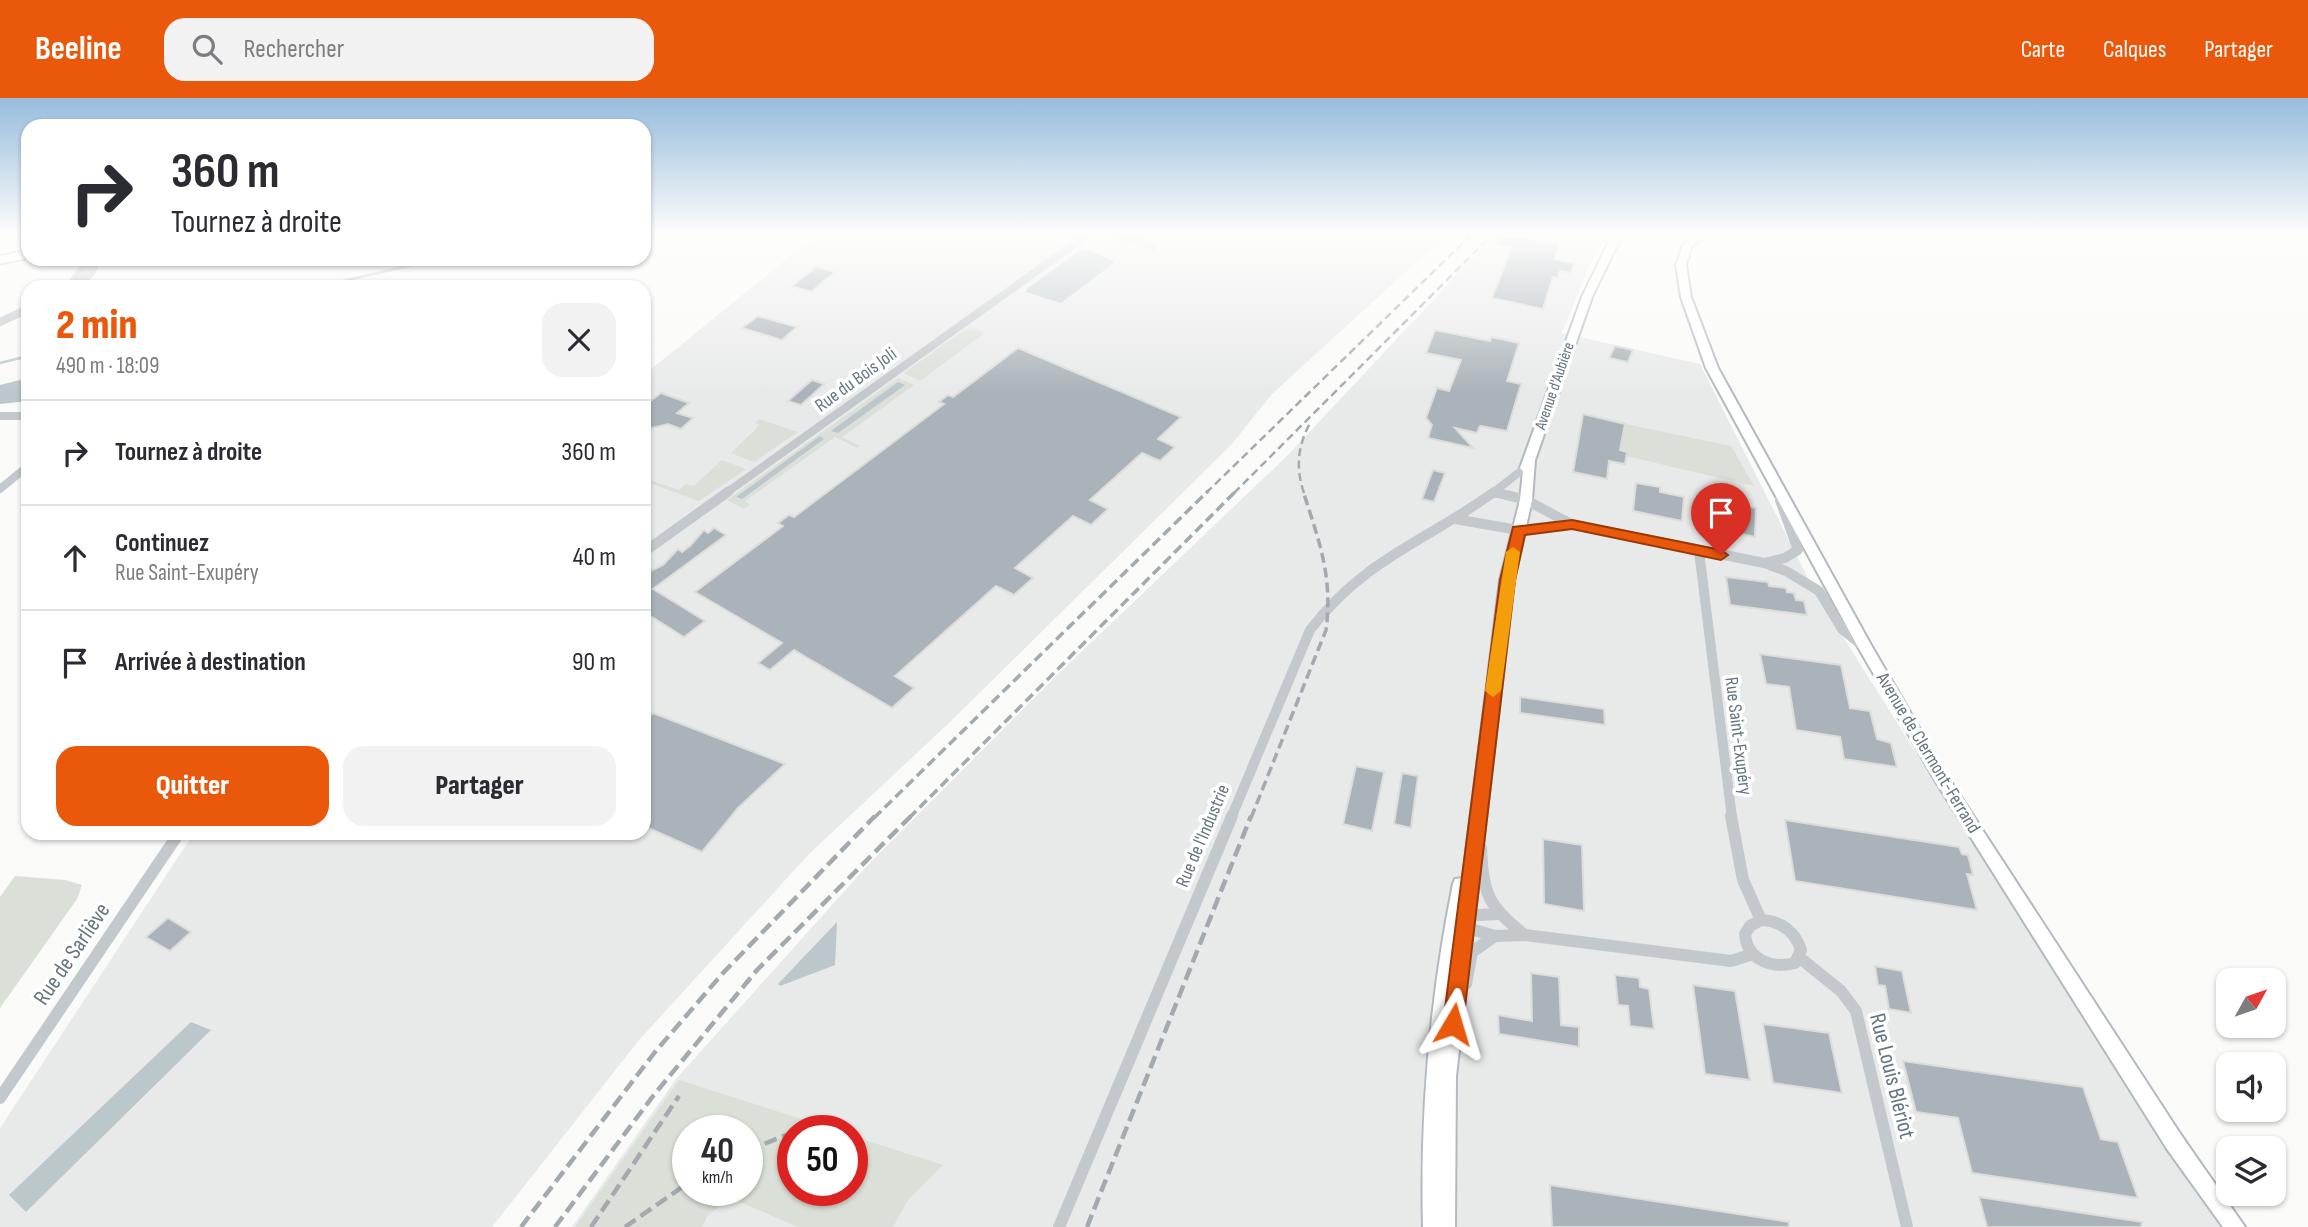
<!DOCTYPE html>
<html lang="fr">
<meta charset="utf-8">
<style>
:root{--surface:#fff;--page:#f2f2f3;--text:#2b2b33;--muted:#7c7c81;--line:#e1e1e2;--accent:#ea580c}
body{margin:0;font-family:"Sofia Sans Condensed",sans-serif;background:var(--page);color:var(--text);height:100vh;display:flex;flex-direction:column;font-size:26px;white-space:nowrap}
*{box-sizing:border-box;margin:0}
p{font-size:23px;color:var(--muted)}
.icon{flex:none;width:38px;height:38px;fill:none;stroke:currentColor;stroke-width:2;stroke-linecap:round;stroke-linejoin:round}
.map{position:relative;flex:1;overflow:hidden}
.drawer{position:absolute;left:21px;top:182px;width:630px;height:560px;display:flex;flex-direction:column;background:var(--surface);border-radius:21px;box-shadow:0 2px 5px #0004}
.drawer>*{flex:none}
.guide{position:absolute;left:21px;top:21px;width:630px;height:147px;border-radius:21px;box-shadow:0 2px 5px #0004;background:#fff;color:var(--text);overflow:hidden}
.needle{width:46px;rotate:50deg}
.controls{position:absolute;left:2216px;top:870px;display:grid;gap:14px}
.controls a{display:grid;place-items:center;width:70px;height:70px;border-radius:14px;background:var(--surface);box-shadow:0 2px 5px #0004;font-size:35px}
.speed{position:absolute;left:672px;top:1017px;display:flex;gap:14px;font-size:35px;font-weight:700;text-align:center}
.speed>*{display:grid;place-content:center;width:91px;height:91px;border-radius:50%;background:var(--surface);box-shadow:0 2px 5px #0004;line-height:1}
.speed small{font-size:18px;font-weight:400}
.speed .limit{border:10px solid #d22;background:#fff;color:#111}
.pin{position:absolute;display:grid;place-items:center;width:60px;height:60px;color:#fff;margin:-72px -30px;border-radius:50% 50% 50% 0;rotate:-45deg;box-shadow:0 0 7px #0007}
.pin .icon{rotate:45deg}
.me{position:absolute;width:77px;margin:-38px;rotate:7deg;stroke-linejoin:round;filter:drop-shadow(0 0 5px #0008)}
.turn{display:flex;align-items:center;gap:24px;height:147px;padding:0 35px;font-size:32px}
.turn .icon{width:91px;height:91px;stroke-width:2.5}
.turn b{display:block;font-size:49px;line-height:60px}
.round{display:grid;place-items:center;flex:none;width:74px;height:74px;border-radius:21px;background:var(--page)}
.headline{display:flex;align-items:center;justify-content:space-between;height:119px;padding:0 35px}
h1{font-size:42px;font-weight:800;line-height:52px;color:var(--accent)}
.primary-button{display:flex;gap:14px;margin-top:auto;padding:14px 35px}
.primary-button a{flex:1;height:80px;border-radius:21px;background:var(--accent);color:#fff;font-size:28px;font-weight:800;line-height:80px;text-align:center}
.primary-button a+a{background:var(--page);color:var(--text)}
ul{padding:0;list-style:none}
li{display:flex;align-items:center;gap:21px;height:105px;padding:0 35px;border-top:2px solid var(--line)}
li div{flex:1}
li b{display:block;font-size:26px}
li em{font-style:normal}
header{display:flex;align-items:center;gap:42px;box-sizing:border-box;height:98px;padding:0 35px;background:var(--accent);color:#fff}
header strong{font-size:33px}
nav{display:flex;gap:38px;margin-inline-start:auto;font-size:24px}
.search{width:490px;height:63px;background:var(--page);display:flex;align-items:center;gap:18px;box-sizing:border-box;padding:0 24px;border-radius:21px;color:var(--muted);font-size:26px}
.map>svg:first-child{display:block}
.built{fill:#e8e9e9;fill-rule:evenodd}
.green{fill:#dadfd7;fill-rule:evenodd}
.water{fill:#bbc7cb}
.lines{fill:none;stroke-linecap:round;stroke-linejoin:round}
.stream{stroke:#bbc7cb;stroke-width:2.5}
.building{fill:#aab3b9;stroke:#dcdcda;stroke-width:2}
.secondary-casing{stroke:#b3babf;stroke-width:4}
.highway-casing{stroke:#b4b9bd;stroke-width:3}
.street-far2{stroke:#c3c8cc;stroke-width:8}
.street-far1{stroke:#c3c8cc;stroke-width:10}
.street{stroke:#c3c8cc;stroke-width:12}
.secondary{fill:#fff;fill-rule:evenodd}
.highway{fill:#fff;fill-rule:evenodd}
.rail-far2{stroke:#a2aab0;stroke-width:2.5;stroke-dasharray:8 4.5;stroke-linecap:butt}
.rail-far1{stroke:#a2aab0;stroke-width:3.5;stroke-dasharray:10 5;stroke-linecap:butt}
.rail{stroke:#a2aab0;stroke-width:4.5;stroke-dasharray:13 6;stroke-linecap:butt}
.route{fill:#ea580c;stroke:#983908;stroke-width:2}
.slow{fill:#f59e0b}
.labels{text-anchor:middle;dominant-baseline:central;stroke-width:7;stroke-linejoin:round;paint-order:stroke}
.far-street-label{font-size:16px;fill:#657683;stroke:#fff}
.street-label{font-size:19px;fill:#657683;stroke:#fff}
.near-street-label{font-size:23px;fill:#657683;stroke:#fff}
</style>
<header>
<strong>Beeline</strong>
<div class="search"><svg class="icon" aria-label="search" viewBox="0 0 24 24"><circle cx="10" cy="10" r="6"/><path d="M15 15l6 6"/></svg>Rechercher</div>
<nav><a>Carte</a><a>Calques</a><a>Partager</a></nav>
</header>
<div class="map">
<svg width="2308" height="1129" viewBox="0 0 2308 1129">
<rect width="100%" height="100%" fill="#fafaf8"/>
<g class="built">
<polygon points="821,137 1446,137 1272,296 1231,347 950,624 809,756 639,942 492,1129 0,1129 0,1030 194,735 644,735 644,277 794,155"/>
<path d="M1494,137H1607L1589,168L1562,235L1700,266L1816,496L2077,910L2228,1129H572L676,981L867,768L1057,577L1287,358ZM688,1032H747V1092H688ZM793,1032H852V1092H793Z"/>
</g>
<g class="green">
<polygon points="975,231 985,235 920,283 904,275 964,232"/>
<polygon points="898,280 914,287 842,339 860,348 857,350 835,339 745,403 750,407 744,411 727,402"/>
<polygon points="759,321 798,334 754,364 731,355 760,327 755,325"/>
<polygon points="1625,326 1731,348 1754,388 1626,358 1626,354 1620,352"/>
<polygon points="722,362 746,371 699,403 644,383 644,380 679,392 686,386 694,388"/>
<polygon points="15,778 65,782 82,787 77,801 0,910 0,799"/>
<path d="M679,982L836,1032H793V1092H852V1038L943,1067L908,1102L893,1129H798L731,1100L708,1117L702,1129H575ZM688,1032H747V1092H688Z"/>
</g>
<g class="water">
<polygon points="1089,152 1115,164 1061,205 1026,194 1027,191 1079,153"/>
<polygon points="28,280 28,303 0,306 0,287"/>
<polygon points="898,284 905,287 838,335 831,333"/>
<polygon points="820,338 824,341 742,401 736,399"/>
<polygon points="837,824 835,867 780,888 778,886"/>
<polygon points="191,924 211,932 26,1114 9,1097"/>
</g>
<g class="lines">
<g class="stream">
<polyline points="317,189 439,161"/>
<polyline points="0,265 28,258"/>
</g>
</g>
<g class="building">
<polygon points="1504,137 1559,145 1555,161 1574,165 1571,175 1560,173 1558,180 1553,179 1543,211 1492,200 1512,149 1494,146"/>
<polygon points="816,169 835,174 811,194 792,188"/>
<polygon points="758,218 797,229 782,242 742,230"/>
<polygon points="1435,232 1490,243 1491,239 1519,245 1507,283 1521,286 1507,333 1480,328 1477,335 1455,330 1473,350 1428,340 1432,327 1426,320 1437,290 1449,293 1461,262 1426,255"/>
<polygon points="1615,248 1633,252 1628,264 1609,260"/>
<polygon points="1018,250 1181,319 1158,341 1175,349 1160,363 1142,355 1090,402 1108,411 1091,427 1073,418 1015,470 1033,480 1014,497 996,488 895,578 914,590 892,610 794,552 770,572 758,565 782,545 695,494 783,428 778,425 789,417 794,419 944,306 939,304 948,297 953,299"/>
<polygon points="812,282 824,286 801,307 788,303"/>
<polygon points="661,295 689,305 677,315 693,320 681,331 668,326 644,332 644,308"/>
<polygon points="1583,316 1625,326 1620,352 1627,354 1625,366 1609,363 1607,381 1573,374"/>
<polygon points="1433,372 1445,375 1434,404 1422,401"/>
<polygon points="1636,385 1660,389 1660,394 1684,399 1682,423 1633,413"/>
<polygon points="1706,399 1756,410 1755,439 1705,428"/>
<polygon points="714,430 726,437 653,491 705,523 684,539 644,514 644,476 663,467 678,451 682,454 690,448 704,432 708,435"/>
<polygon points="1726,479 1768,484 1769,488 1786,490 1787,494 1794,495 1796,502 1804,503 1807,517 1730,507"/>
<polygon points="1760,556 1841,567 1850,610 1870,613 1877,641 1891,645 1897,669 1844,661 1840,639 1796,632 1789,589 1766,586"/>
<polygon points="1520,599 1604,611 1605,627 1520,615"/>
<polygon points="653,615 785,666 738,710 702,754 644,728 644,624"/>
<polygon points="1356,668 1384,674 1372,733 1343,726"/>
<polygon points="1402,675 1418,678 1411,730 1394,726"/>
<polygon points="1785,722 1959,749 1962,756 1968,757 1973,777 1967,776 1977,812 1795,783"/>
<polygon points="1543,741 1582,747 1584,813 1544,806"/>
<polygon points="168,820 191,834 170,853 146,839"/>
<polygon points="1875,868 1902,873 1911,915 1889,911 1885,888 1878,887"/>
<polygon points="1531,875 1559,879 1561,927 1579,929 1579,949 1499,936 1498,917 1532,923"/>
<polygon points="1615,877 1639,880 1640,889 1649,891 1654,931 1630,928 1628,908 1618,907"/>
<polygon points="1693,887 1735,893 1750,982 1705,976"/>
<polygon points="1763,926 1829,935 1842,995 1773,985"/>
<polygon points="1903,963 2083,989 2101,1041 2118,1044 2138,1100 1972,1075 1958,1020 1916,1014"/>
<polygon points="1550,1087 1789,1124 1789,1129 1552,1129"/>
<polygon points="1979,1099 2142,1124 2141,1129 1987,1129"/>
</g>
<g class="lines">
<g class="secondary-casing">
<g id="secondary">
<path d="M1612,137H1622L1592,199L1535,362L1532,402L1514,482L1456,978L1455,1129H1423C1420,1013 1430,900 1453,786L1455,781L1463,780L1500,482L1520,402L1523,373L1520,370L1582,199Z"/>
<polygon points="1696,137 1707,137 1692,148 1686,167 1691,199 1718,270 1871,547 1946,676 2181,1037 2245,1129 2223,1129 2167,1051 1936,684 1858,549 1706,270 1681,199 1676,167 1683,147"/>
</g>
</g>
<g class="highway-casing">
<polygon id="highway" points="28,152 28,160 0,166 0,158"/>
</g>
<g class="street-far2">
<polyline points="1118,137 1153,148"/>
<polyline points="69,189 86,167 82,161"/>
<polyline points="77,189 91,175 98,161"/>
<polyline points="0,224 28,211"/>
<polyline points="0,318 28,318"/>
<polyline points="0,391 28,368"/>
<polyline points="1494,394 1526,369"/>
<polyline points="726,395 1087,137"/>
<polyline points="1492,395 1499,395"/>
</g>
<g class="street-far1">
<polyline points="1455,421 1518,432 1571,426"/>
<polyline points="1699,453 1732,720"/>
<polyline points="644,454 729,393"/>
<polyline points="1764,465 1785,460 1798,452 1780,402"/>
<path d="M1231,720L1310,532C1365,460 1425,444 1494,394L1526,402L1571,426L1764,465L1786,473L1819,493L1842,531L1862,547"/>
</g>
<g class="street">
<polyline points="1731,718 1743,782 1761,822"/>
<path d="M1481,750C1483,795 1488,809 1525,837"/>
<polyline points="1463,818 1497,816"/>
<path d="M1761,822C1781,823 1795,833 1801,852L1795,865C1772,871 1747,862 1745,836L1750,828Z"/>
<polyline points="1464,829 1495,838"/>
<polyline points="1800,860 1841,893 1856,913 1907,1129"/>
<polyline points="1466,886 1472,854 1495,838 1525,837 1731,863 1753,856"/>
<polyline points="0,1000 179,735"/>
<polyline points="1059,1129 1232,718"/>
</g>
<use href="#secondary" class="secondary"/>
<use href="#highway" class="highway"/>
<g class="rail-far2">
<polyline points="1206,395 1471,137"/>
<polyline points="1234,395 1492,137"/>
<path d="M1304,395C1295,368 1298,347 1311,323"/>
</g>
<g class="rail-far1">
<polyline points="874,720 1208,393"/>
<polyline points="909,720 1236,393"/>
<path d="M1251,720L1326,532C1333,478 1319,443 1303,393"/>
</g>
<g class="rail">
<polyline points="747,1053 786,1037"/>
<polyline points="521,1129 655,954 723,875 875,718"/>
<polyline points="555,1129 653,998 757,872 911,718"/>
<polyline points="591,1129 679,998"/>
<polyline points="625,1129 688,1085"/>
<polyline points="1087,1129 1251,718"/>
</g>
</g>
<linearGradient id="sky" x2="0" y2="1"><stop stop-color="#96bcdc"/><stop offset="0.46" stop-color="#fdfdfc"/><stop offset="1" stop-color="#fdfdfc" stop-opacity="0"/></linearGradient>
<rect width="2308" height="295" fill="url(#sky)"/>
<polygon class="route" points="1572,422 1721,452 1728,457 1721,462 1572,431 1525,437 1515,482 1463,926 1460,933 1453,935 1446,933 1443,926 1500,482 1513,429"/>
<polygon class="slow" points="1513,449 1520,454 1501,593 1493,599 1485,593 1506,454"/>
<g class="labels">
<g class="far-street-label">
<text transform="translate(1555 288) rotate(-71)">Avenue d'Aubière</text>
</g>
<g class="street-label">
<text transform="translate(856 282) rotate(-36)">Rue du Bois Joli</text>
<text transform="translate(1738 638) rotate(83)">Rue Saint-Exupéry</text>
<text transform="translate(1928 655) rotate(59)">Avenue de Clermont-Ferrand</text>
<text transform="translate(1203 738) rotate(-67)">Rue de l'Industrie</text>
</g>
<g class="near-street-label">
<text transform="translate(72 856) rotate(-56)">Rue de Sarliève</text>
<text transform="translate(1892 978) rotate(76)">Rue Louis Blériot</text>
</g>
</g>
</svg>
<div class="controls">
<a><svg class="needle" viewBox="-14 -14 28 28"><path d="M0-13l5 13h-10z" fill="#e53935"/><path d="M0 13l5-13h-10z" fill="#7c7c81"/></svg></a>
<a><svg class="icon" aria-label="sound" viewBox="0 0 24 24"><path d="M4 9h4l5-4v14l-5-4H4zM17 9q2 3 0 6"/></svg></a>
<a><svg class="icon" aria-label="layers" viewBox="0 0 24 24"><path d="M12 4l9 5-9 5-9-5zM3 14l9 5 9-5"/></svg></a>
</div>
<div class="speed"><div>40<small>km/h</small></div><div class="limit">50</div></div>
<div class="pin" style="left:1721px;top:457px;background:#d93025"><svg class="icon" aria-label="arrive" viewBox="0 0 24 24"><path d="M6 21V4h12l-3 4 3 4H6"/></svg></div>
<svg class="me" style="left:1453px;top:926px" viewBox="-20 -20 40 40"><path d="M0-17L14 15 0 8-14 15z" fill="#ea580c" stroke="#fff" stroke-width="4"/></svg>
<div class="guide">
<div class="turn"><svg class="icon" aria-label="right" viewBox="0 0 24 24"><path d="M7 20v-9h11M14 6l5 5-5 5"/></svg><div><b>360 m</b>Tournez à droite</div></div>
</div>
<section class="drawer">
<div class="headline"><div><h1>2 min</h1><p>490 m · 18:09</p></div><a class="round"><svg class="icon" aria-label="close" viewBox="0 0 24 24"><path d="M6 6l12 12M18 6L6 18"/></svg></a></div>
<ul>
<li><svg class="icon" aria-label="right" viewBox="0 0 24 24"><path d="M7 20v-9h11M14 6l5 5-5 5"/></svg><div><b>Tournez à droite</b></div><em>360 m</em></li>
<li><svg class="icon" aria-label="ahead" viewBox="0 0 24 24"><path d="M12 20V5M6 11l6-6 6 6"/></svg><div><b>Continuez</b><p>Rue Saint-Exupéry</p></div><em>40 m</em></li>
<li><svg class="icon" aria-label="arrive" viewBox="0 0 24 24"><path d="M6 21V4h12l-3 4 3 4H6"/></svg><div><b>Arrivée à destination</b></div><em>90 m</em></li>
</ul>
<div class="primary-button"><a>Quitter</a><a>Partager</a></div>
</section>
</div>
